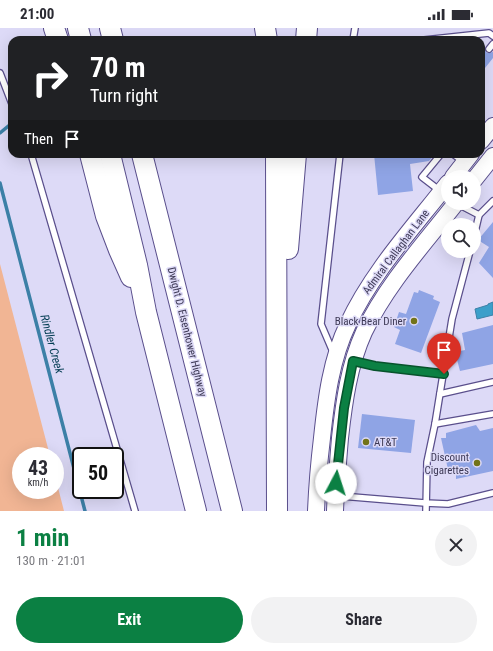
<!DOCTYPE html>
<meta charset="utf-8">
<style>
:root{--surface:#fff;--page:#f2f2f3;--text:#2b2b33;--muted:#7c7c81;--accent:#0b8043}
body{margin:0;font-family:"Roboto Condensed",sans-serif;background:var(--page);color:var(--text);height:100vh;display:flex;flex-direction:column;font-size:15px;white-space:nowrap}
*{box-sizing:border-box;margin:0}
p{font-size:13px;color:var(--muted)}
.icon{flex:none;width:22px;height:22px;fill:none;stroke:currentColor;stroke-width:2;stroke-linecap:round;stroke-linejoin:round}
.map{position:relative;height:483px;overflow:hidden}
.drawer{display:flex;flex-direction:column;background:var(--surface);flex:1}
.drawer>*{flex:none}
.top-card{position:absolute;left:8px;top:8px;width:477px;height:122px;border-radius:12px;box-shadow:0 4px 16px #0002;background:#202124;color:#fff;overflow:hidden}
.tools{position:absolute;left:441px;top:142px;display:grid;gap:8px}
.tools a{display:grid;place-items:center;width:40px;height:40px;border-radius:50%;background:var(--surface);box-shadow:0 4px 16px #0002;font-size:20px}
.speed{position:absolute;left:12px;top:419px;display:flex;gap:8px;font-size:20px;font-weight:700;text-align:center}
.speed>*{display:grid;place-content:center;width:52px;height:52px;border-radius:50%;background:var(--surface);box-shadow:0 4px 16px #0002;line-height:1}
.speed small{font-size:10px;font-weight:400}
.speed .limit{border:2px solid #111;border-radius:6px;background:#fff;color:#111}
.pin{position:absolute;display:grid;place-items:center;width:34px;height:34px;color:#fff;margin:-41px -17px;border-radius:50% 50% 50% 0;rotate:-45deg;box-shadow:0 0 4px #0007}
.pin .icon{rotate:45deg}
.me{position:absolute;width:44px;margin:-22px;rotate:5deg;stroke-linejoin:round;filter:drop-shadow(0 0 3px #0008)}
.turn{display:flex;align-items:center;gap:14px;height:84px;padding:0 16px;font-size:18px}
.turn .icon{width:52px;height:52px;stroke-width:2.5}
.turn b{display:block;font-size:28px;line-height:34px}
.then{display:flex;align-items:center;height:38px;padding:0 16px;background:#0003;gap:8px;font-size:15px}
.round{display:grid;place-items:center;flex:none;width:42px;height:42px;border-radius:21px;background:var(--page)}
.headline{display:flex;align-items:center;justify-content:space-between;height:68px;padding:0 16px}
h1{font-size:24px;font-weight:700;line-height:30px;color:var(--accent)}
.primary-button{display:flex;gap:8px;margin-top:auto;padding:8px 16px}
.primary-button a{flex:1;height:46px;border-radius:24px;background:var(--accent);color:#fff;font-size:16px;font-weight:700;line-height:46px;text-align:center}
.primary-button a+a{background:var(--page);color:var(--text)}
.status{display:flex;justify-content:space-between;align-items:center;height:28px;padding:0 20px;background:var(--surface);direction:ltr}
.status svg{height:11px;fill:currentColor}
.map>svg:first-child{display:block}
.green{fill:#f1b594}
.water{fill:#3b9fca;stroke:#3c80a7}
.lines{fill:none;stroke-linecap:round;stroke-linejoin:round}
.stream{stroke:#3c80a7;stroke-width:3.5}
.building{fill:#8fa4e5}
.lane-casing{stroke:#5a4f8c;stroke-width:8}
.secondary-casing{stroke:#5a4f8c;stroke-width:18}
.highway-casing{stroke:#5a4f8c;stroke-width:22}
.lane{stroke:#fff;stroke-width:5.5}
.secondary{stroke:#fff;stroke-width:16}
.highway{stroke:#fff;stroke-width:20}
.route-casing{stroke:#07532c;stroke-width:10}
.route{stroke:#0b8043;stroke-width:7}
.poi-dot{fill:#727318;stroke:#dddaf7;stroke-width:1.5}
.labels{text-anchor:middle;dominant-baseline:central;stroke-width:3;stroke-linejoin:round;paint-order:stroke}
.street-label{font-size:11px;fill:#3d3955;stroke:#dddaf7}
.poi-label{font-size:11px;fill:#3d3955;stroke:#dddaf7;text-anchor:end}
.water-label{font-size:12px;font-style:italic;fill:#003b51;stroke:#dddaf7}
</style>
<div class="status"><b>21:00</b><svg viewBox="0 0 49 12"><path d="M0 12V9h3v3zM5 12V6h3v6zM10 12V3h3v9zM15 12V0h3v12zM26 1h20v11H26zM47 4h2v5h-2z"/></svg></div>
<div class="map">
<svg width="493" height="483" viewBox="0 0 493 483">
<rect width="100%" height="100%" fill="#dddaf7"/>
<polygon class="green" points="0,236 50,428 21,428 21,462 55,462 55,448 64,483 0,483"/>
<polygon class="water" points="493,274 493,287 477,291 475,281 488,277 488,276"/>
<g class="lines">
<g class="stream">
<polyline points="0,105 12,95"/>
<polyline points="0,155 85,483"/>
</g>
</g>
<g class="building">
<polygon points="485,18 485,22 487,25 493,24 493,30 481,45 481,23"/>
<polygon points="374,126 435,126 429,133 410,136 413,163 378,167"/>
<polygon points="493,194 493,250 479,235 489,219 478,212"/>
<polygon points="419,262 434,268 433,271 440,274 421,325 395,316 400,302 394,299 399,284 406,286 414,264 418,265"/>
<polygon points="493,297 493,336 460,343 455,324 465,322 462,305"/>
<polygon points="362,386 415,392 411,425 358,420"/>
<polygon points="476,397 480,403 493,400 493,443 456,451 456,444 449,446 441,410 446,410 446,405"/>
</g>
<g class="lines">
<g class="lane-casing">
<g id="lane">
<polyline points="353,12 355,0"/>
<polyline points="424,12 489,5 493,8"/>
<polyline points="489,21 493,16"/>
<polyline points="0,45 12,76"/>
<polyline points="31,126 135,483"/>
<polyline points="441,126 422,149 448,169"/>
<polyline points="453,126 464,134"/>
<polyline points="456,175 479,187"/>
<polyline points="474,208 479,187 493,173"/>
<polyline points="333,324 321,296 340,126"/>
<polyline points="355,334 375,338 443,346"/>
<polyline points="440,366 493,354"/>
<polyline points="435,396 493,386"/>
<polyline points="317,466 425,475 448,476 493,465"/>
<polyline points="426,483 427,434 435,396 452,291 470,223"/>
</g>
</g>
<g class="secondary-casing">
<g id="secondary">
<polyline points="481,113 493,98"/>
<polyline points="453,149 471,126"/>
<polyline points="474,152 493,128"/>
<path d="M316,483C317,459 319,435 322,410C326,372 331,331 348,296C372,244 413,200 448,155"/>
<path d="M335,483C336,459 338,434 340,410C344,374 349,337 364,304C387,256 424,216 456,175"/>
</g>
</g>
<g class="highway-casing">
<g id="highway">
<polyline points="54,0 58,12"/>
<polyline points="78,0 81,12"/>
<polyline points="110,0 113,12"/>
<polyline points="265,0 267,12"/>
<polyline points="306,12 307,0"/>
<polyline points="90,126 106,188 119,222 131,249"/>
<polyline points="110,126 137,237 146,284 196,483"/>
<polyline points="142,126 232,483"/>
<polyline points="276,126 277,483"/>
<polyline points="288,221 296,126"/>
</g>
</g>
<use href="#lane" class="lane"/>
<use href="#secondary" class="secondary"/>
<use href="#highway" class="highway"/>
</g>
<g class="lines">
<g class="route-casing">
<polyline id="route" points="336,455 344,380 353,333 375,338 444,346"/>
</g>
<use href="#route" class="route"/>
</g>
<g class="poi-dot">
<circle cx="414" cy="293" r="4"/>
<circle cx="366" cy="414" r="4"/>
<circle cx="477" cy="435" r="4"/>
</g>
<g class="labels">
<g class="street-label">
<text transform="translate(396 224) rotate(-53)">Admiral Callaghan Lane</text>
<text transform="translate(187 304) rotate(76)">Dwight D. Eisenhower Highway</text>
</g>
<g class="poi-label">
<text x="406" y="293">Black Bear Diner</text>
<text x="374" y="414" text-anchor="start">AT&amp;T</text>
<text x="469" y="429">Discount<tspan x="469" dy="13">Cigarettes</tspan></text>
</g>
<g class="water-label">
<text transform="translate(52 316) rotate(75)">Rindler Creek</text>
</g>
</g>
</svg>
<div class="tools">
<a><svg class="icon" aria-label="sound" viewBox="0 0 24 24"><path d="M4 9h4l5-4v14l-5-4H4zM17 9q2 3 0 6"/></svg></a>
<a><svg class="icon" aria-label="search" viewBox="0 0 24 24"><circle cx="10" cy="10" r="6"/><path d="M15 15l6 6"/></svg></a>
</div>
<div class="speed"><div>43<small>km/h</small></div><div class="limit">50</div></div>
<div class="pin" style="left:444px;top:346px;background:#d93025"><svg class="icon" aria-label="arrive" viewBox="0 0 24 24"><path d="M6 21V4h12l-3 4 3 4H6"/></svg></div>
<svg class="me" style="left:336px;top:455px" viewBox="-20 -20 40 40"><circle r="19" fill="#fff"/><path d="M0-13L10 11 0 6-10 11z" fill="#0b8043"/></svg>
<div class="top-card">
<div class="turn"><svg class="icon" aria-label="right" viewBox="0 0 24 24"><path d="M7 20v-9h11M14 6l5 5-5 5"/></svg><div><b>70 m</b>Turn right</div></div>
<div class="then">Then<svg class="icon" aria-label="arrive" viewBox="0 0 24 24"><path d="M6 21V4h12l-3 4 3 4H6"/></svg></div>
</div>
</div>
<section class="drawer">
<div class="headline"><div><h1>1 min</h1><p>130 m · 21:01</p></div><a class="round"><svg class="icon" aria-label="close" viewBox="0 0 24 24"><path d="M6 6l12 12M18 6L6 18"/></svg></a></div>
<div class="primary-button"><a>Exit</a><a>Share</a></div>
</section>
